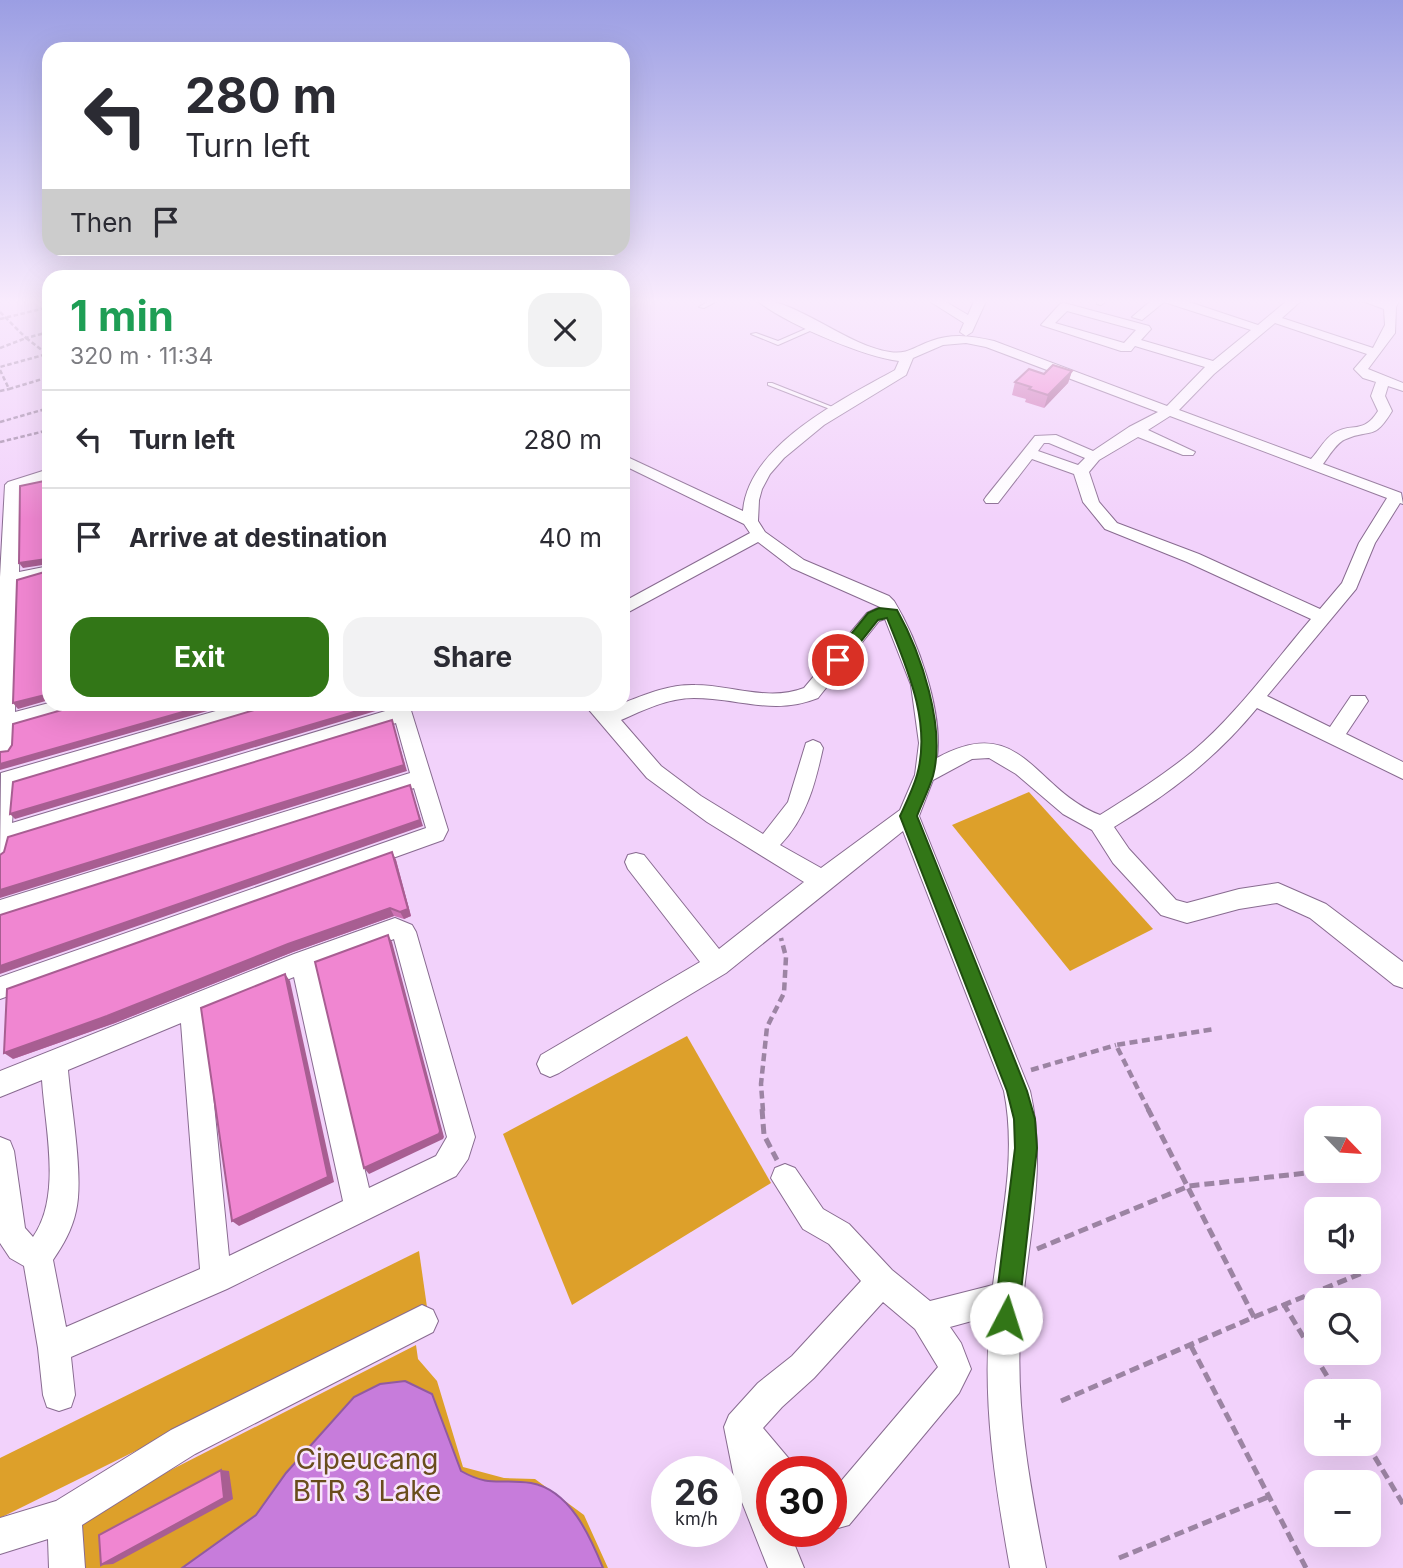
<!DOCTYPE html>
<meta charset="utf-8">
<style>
:root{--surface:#fff;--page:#f2f2f3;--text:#2b2b33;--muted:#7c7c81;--line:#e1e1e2;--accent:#327617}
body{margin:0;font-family:Inter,sans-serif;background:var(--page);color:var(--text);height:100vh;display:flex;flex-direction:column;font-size:26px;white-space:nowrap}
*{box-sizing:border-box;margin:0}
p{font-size:23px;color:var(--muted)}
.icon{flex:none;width:38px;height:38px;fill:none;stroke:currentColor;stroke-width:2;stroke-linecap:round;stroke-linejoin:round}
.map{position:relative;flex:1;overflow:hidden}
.side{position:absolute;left:42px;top:270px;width:588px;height:441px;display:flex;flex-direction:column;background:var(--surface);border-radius:21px;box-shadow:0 7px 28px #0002}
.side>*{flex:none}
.banner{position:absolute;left:42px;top:42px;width:588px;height:214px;border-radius:21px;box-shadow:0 7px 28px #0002;background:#fff;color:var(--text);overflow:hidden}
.needle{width:46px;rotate:115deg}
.tools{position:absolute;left:1304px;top:1106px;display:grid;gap:14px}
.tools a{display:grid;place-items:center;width:77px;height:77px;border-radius:14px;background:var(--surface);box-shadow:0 7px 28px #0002;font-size:35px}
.speed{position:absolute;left:651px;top:1456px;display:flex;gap:14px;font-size:35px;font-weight:700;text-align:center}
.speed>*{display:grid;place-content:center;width:91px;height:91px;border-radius:50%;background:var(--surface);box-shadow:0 7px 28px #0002;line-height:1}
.speed small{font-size:18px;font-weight:400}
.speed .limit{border:10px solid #d22;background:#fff;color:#111}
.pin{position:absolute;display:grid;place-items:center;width:60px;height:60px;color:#fff;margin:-30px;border:4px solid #fff;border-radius:50%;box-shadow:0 2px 7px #0007}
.me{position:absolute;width:77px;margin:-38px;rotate:5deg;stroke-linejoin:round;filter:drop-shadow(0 0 5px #0008)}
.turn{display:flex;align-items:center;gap:24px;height:147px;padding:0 28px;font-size:32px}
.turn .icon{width:91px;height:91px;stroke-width:2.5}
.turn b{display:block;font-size:49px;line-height:60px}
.then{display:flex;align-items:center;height:66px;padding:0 28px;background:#0003;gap:14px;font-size:26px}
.round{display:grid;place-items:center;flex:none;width:74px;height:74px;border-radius:21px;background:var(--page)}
.overview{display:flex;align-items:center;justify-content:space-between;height:119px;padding:0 28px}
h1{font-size:42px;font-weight:700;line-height:52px;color:#1e9e55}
.cta{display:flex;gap:14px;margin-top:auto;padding:14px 28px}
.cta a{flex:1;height:80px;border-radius:21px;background:var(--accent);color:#fff;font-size:28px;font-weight:700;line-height:80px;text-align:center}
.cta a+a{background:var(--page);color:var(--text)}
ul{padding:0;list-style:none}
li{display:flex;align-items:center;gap:21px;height:98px;padding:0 28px;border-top:2px solid var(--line)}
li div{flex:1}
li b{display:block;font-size:26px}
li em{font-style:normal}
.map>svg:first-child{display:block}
.green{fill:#dda02a}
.water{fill:#c77cdb;stroke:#915aa0;stroke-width:2}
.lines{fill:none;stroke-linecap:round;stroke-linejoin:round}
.service-casing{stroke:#886b90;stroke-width:2}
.minor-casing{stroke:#886b90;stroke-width:2}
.path-far2{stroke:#9c84a3;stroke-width:2.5;stroke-dasharray:4.5 2.5;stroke-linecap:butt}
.path-far1{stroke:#9c84a3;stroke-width:4.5;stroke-dasharray:8 4.5;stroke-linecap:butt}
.path{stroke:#9c84a3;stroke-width:5;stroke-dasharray:10 5;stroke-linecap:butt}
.service{fill:#fff;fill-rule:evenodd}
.minor{fill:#fff;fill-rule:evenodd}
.wall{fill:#ce73b4}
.shaded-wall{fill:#a85e92}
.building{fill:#f086d1;stroke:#a85e92;stroke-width:2}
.route{fill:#327617;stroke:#204d0f;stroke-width:2}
.labels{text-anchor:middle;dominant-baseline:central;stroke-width:5;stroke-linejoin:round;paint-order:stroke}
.near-park-label{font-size:28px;fill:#694d1c;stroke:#f8e4fd}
</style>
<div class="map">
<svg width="1403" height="1568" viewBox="0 0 1403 1568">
<rect width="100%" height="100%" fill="#f2d2fb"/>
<g class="green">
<polygon points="1029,792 1153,929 1070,971 952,825"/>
<polygon points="687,1036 771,1183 572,1305 503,1134"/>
<polygon points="419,1251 427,1307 0,1518 0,1458"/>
<polygon points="416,1345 418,1359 437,1381 463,1467 504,1478 535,1479 584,1515 608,1568 74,1568 71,1521"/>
</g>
<path class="water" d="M405,1381L432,1394L461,1471C491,1488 501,1478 531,1483C570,1490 590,1536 603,1568H182L256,1515L286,1473L354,1397L380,1384Z"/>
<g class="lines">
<g class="service-casing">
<g id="service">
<polygon points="712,299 721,299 704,308 699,307"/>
<polygon points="817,324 819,325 819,327 778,345 751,334 756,333 778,341"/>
<polygon points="768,383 772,383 840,410 835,411 768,385"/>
</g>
</g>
<g class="minor-casing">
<g id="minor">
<path d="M755,299C797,299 845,345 890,352C907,355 916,346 931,341C952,333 973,336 994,341L1167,406L1205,367L1135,346L1131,351H1121L1041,325L1060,304L1064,303L1149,326L1151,329L1141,340L1213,361L1251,330L1164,302L1142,320L1132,317L1153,299H1180L1258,325L1289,299H1303L1282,318L1373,348L1385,325L1384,309L1357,299L1386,302L1388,299H1400L1396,307L1395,333L1368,369L1403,383V391L1388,386L1385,396L1392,411C1374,441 1372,428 1346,439C1337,442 1329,456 1323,464L1401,493L1403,504L1400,503L1375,543L1356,589L1267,696L1330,727L1351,696H1365L1368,701L1346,734L1403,762V779L1257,708C1215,759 1170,793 1114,827L1129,849L1176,900L1187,903L1239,889L1278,883L1326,904L1403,962V988L1394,985L1310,918L1277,903L1239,909L1187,923L1161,915L1113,863L1092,830L1063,814L1016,774L989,758L972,759L933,780L919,816L1030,1091C1049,1172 1024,1254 1020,1335C1016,1414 1031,1491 1046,1568H1010C995,1484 982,1402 990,1316L950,1327L961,1343L971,1369L959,1393L849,1525L831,1530V1493L938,1367L915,1329L883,1302L814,1378L782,1407L763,1428L790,1460L795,1472H772V1531H789L804,1568H768L736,1487L724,1427L729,1415L758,1383L792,1356L861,1281L829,1244L803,1229L771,1178L775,1168L785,1164L795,1168L823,1209L849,1224L892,1270L930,1301L993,1285C1001,1219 1017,1157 1004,1091L903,831L726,973L559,1073L550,1077L541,1073L537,1064L541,1055L700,962L628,869L625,862L628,855L636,853L644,855L719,949L804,882L707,822L647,778L584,704H606L611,708C637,698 665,684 695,685C731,685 769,702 804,688L867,613L880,607L792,568L758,542L623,615V602L750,533L744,524L623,465V455L743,511C748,445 843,399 895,370L899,361C864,357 782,322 755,299ZM1067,311L1136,330L1124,343L1055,323ZM1275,323L1367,354L1354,369L1363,378L1376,382L1371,396L1378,411C1363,435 1352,422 1334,433C1325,438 1318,452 1311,459L1179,410L1214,374ZM966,343L986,347L1158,412L1129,427L1093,451L1056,435L1035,436L986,497L984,500L986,503H998L1032,459L1074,474L1083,502L1105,529L1187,562L1311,619C1275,661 1235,716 1193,751C1164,775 1132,795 1100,815C1034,790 1022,711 937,758C943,711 918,640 894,601L889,596L804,560L765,532L758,521L759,500L762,489L770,474L784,458L824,425L906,375L913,358L943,345ZM1170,416L1387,498L1359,543L1342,583L1320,609L1199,554L1117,523L1099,502L1089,472L1099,460L1138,437L1183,455H1193L1195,452L1148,430ZM1044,443H1049L1085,458L1078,465L1038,451ZM885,619L911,685L919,743L915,775L900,810L821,868L780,845C807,817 815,784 823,748L820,743L813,740L806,743L788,802L763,834L701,796L661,766L621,720C644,710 668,698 694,698C739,698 773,716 818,698L879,621Z"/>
<polygon points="926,299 941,299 968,315 975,299 987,299 972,332 966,336 960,332 964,323"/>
<polygon points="1096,299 1109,299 1101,305 1097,304"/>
<polygon points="49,469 49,479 21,488 19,572 49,566 49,576 18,583 15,712 49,703 82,704 79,709 15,727 14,750 11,755 0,756 0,577 5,485 8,482"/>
<polygon points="240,704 273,704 270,709 15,785 12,823 392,709 391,704 409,704 448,830 443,840 0,999 0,977 426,828 414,788 0,920 0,900 410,773 396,723 12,841 8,858 0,861 1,773"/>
<path d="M395,918L412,925L416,932L475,1137L468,1159L456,1176L227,1289L71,1357L75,1395L71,1407L59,1411L47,1407L43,1395L38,1348L24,1266L10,1258L0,1243V1137L10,1141L14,1151L25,1228L33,1237C62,1196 45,1128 42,1080L0,1097V1071L294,954ZM394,939L447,1137L436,1156L369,1188L317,968ZM294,977L343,1201L229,1256L205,1013ZM181,1023L200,1269L66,1327L53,1260C63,1245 72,1230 76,1211C84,1177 71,1107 68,1070Z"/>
<polygon points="422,1305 433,1310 438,1321 433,1332 195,1454 82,1525 85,1568 49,1568 48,1539 0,1554 0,1518 56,1501 171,1430"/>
</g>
</g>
<g class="path-far2">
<polyline points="0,301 5,299"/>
<polyline points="0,312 26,338 49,332"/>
<polyline points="0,319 49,307"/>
<polyline points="0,348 26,338 47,354 0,367"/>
<polyline points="0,370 9,389 49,377"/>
<polyline points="0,391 9,389"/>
<polyline points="0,422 49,408"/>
<polyline points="0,442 49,430"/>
</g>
<g class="path-far1">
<polyline points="1031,1070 1116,1045"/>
<polyline points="763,1111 761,1084 767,1027 784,993 786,957 781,938"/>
<polyline points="1149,1111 1116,1045 1214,1029"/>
</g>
<g class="path">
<polyline points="762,1109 764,1135 777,1160"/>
<polyline points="1037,1249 1189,1186 1307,1173"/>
<polyline points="1283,1303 1336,1391"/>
<polyline points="1254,1317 1377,1267"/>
<polyline points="1191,1346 1306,1568"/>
<polyline points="1061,1401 1254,1317 1148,1109"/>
<polyline points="1367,1444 1403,1504"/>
<polyline points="1119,1558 1268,1497"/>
</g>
<use href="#service" class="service"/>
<use href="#minor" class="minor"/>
</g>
<g class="wall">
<polygon points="1072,371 1068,383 1044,408 1025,402 1026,399 1012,395 1015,382"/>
<polygon points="392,852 396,860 411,916 404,919 394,916 293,952 115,1023 13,1059"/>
</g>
<g class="shaded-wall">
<polygon points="1072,371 1068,383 1044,408 1048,395"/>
<polygon points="47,559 49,564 23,568 19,563"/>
<polygon points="45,695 49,700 18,709 13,703"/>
<polygon points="211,704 232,704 0,770 0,779 0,764"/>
<polygon points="381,704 388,704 389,707 15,819 10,814"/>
<polygon points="392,720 407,771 0,898 0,890"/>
<polygon points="410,785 423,826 0,974 0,966"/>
<polygon points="392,852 396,860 411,916 404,919 400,912"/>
<polygon points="390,908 394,916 293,952 115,1023 13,1059 4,1053 288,944"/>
<polygon points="388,935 392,942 444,1137 443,1139 369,1174 364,1168"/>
<polygon points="285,974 290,981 334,1182 239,1226 232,1221"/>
<polygon points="221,1470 229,1471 233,1499 113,1564 101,1565"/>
</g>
<g class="building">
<polygon points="1053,365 1072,371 1048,395 1029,389 1031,387 1015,382 1029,369 1044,374"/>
<polygon points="49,480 49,695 45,695 13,703 17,580 48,571 47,559 19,563 20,486"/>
<polygon points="77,704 211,704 0,764 0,752 8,751 12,745 13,724 76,706"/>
<polygon points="270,704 381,704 10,814 13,782 268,706"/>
<polygon points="392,720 404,765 0,890 0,855 4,852 8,837"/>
<polygon points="410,785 420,820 0,966 0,915"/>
<polygon points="392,852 408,909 400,912 390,908 288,944 107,1016 4,1053 7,989"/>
<polygon points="388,935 440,1131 439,1134 364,1168 315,962"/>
<polygon points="285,974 328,1177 232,1221 201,1008"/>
<polygon points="221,1470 224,1498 101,1565 99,1535"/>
</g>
<linearGradient id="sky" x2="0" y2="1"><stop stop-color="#9b9ee3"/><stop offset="0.58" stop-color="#f9ebfd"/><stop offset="1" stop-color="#f9ebfd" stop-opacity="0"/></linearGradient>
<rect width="1403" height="519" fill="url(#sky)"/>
<path class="route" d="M879,608L897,610C921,653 946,727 933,776C929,789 922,803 917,816L1027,1091L1035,1119L1037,1148L1018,1318L1014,1326L1006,1330L998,1326L994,1318L1015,1148L1014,1119L1007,1091L900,816C906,803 913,789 917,775C932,722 906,666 887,618L878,620L843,664H833L830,660L868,613Z"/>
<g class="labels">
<g class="near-park-label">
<text x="367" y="1459">Cipeucang<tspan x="367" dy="32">BTR 3 Lake</tspan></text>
</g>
</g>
</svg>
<div class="tools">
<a><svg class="needle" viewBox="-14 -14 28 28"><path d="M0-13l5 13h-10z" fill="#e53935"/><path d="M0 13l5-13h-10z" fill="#7c7c81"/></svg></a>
<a><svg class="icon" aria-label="sound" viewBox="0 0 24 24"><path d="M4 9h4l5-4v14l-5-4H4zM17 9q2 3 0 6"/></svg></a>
<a><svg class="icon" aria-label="search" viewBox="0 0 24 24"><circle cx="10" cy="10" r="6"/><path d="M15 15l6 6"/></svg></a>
<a>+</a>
<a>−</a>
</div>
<div class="speed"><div>26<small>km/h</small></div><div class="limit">30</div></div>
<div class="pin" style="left:838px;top:660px;background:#d93025"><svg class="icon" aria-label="arrive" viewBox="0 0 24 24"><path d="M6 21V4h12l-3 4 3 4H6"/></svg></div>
<svg class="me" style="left:1006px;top:1318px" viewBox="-20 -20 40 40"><circle r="19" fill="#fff"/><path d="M0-13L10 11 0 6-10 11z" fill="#327617"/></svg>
<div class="banner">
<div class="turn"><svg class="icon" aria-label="left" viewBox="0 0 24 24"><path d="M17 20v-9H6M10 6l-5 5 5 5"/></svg><div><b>280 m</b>Turn left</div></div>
<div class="then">Then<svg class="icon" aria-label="arrive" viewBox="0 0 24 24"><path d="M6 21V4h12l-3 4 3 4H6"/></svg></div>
</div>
<section class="side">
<div class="overview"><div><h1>1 min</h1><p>320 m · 11:34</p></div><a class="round"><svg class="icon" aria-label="close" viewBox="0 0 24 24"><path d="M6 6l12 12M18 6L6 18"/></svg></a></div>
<ul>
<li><svg class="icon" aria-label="left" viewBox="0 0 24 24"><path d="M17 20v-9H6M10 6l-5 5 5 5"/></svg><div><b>Turn left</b></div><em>280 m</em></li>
<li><svg class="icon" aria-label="arrive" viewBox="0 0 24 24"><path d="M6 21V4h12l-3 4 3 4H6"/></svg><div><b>Arrive at destination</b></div><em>40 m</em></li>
</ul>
<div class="cta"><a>Exit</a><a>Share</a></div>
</section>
</div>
